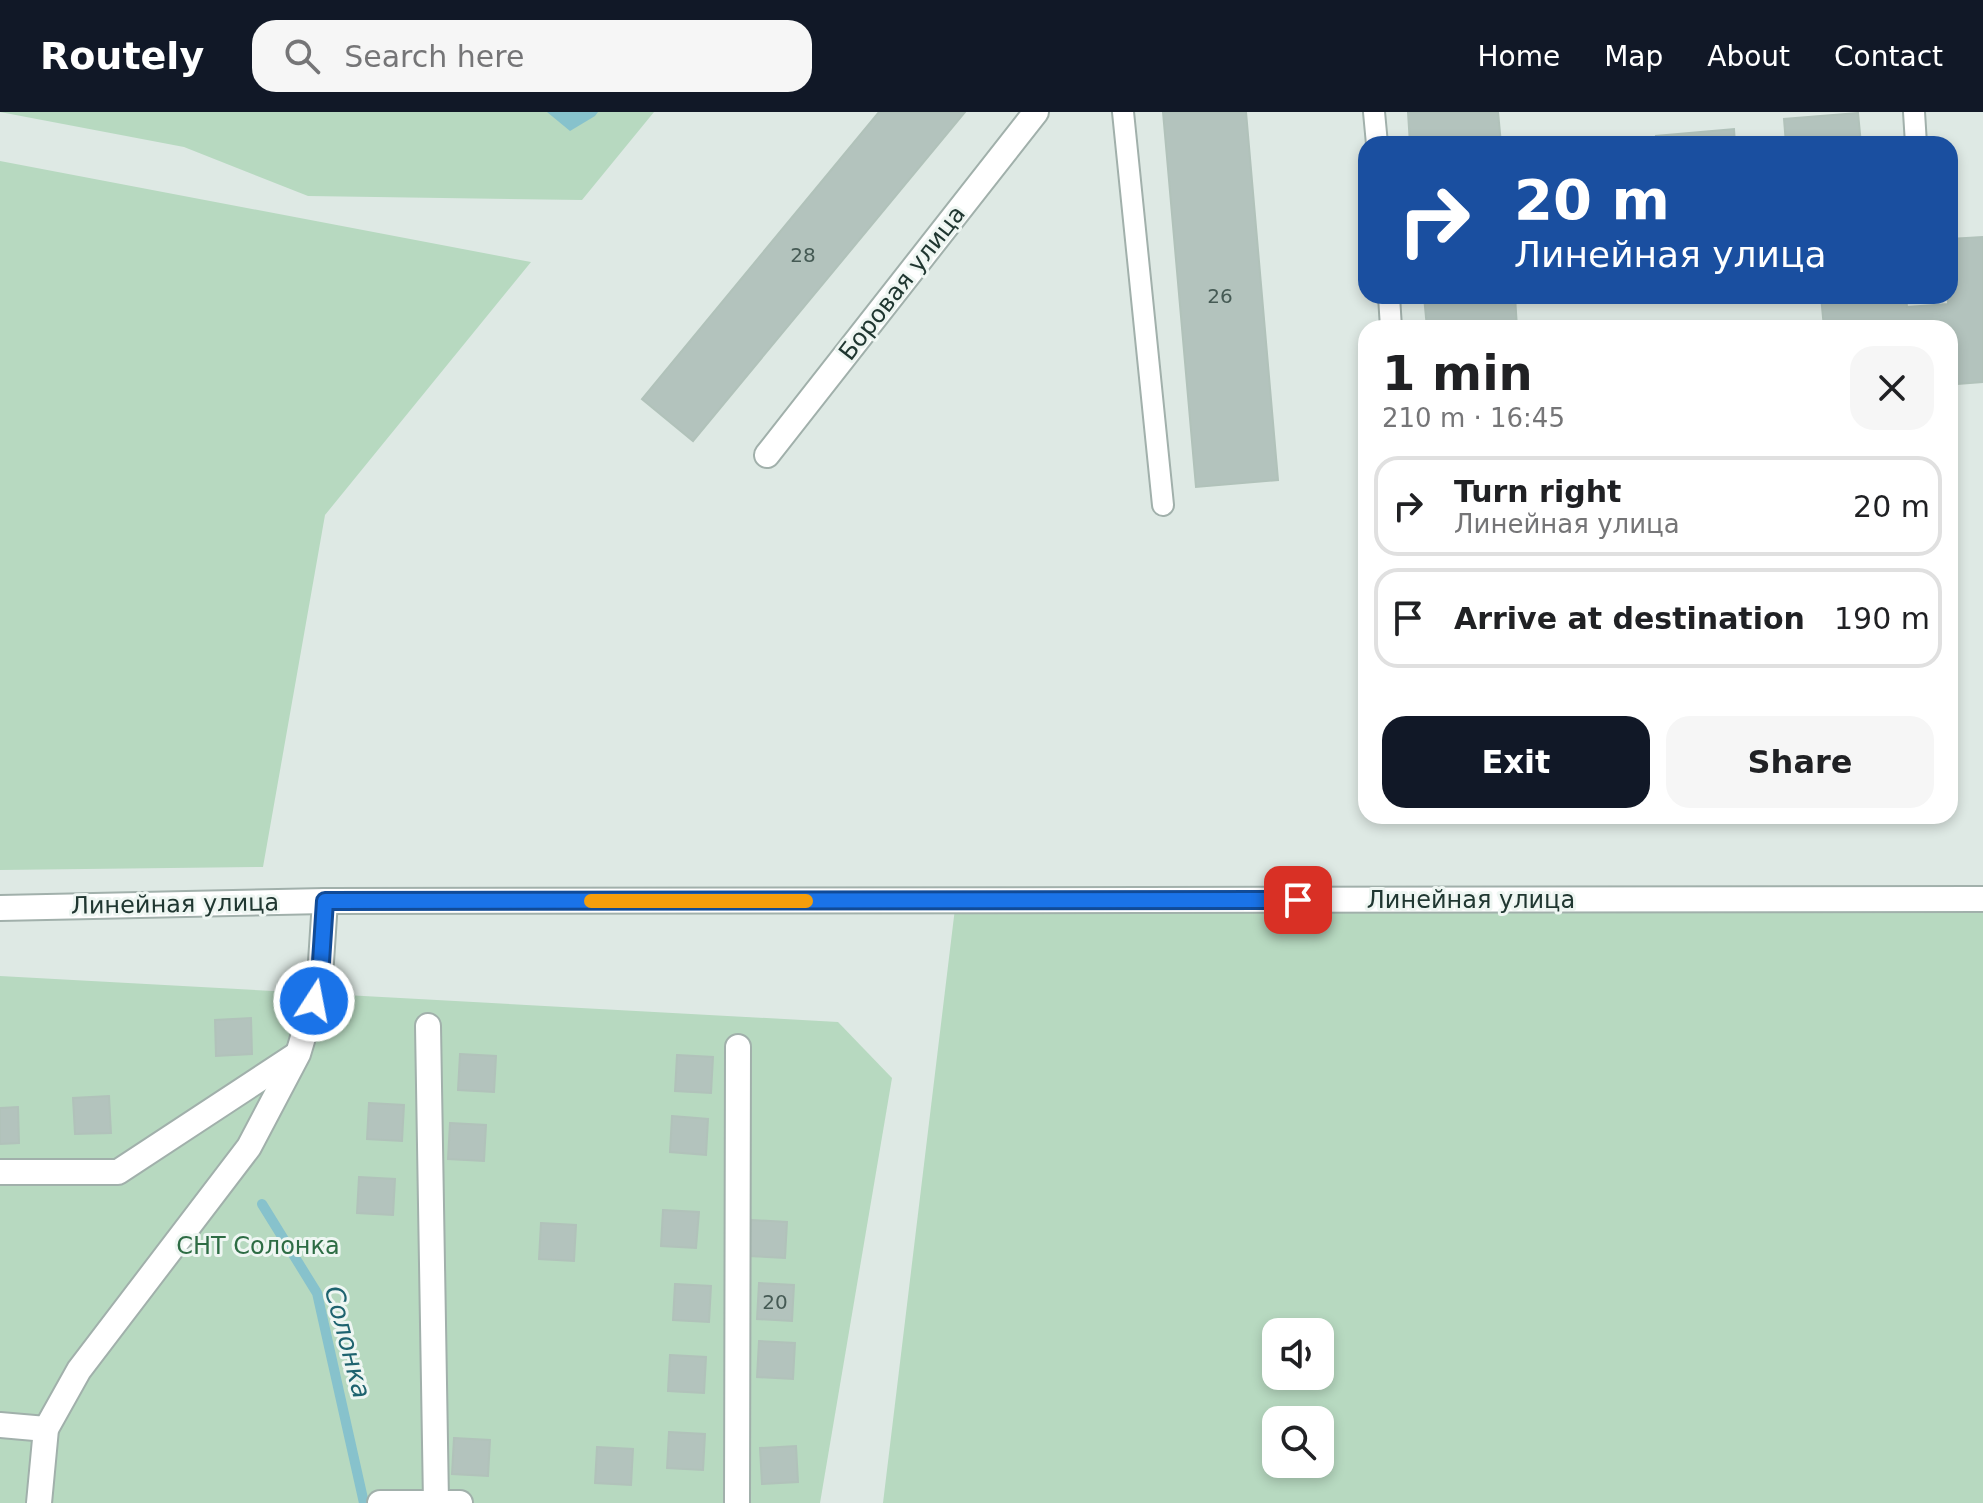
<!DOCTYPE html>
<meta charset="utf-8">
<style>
:root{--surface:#fff;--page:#f6f6f6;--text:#202124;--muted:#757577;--line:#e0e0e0;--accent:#111827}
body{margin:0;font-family:"DejaVu Sans",sans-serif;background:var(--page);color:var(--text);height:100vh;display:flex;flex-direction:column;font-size:30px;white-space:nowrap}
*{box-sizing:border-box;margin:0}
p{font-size:26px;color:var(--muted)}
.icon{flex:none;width:44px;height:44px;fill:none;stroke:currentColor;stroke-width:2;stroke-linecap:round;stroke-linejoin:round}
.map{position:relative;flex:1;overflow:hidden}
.sheet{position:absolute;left:1358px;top:208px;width:600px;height:504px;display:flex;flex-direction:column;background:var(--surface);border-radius:24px;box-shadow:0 4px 12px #0003}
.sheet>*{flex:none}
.hud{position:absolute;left:1358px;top:24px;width:600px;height:168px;border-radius:24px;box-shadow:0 4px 12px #0003;background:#1a4fa0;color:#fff;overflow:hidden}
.tools{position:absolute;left:1262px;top:1206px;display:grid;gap:16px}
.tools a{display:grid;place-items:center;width:72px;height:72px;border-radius:16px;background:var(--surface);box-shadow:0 4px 12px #0003;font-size:40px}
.pin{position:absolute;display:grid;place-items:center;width:68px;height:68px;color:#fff;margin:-34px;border-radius:16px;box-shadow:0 4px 12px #0006}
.me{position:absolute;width:88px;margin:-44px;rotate:11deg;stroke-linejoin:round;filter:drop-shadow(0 0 6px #0008)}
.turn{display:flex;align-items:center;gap:28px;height:168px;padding:0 24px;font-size:36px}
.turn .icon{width:104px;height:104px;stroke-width:2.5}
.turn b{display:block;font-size:56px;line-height:68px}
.round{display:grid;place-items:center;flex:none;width:84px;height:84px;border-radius:24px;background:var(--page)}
.head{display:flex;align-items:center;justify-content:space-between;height:136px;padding:0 24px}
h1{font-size:48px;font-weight:700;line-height:60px}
.button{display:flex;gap:16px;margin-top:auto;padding:16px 24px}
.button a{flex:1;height:92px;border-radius:24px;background:var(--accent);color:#fff;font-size:32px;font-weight:700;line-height:92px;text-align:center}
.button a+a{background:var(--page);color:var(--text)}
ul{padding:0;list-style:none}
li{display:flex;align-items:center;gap:24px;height:100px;margin:0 16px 12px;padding:0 8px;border:4px solid var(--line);border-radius:24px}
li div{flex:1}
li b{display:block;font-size:30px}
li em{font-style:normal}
header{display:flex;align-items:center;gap:48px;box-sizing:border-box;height:112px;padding:0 40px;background:var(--accent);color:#fff}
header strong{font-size:38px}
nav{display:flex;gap:44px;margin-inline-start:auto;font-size:28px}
.search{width:560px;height:72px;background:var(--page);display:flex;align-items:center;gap:20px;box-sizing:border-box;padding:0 28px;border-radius:24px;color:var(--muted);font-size:30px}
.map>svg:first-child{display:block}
.green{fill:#b7d9c0;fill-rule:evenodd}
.water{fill:#87c2cc}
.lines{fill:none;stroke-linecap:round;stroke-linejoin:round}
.stream{stroke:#87c2cc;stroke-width:10}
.building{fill:#b3c3bd;stroke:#b1c2ba;stroke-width:2}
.lane-casing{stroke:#a1b0ab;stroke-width:24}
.street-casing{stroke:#a1b0ab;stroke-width:28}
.lane{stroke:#fff;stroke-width:20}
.street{stroke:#fff;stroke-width:24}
.route-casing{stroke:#114b97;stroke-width:20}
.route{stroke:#1a73e8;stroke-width:14}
.slow{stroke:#f59e0b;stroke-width:14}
.labels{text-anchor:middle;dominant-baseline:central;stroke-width:6;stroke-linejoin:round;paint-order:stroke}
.number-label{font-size:20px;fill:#455a54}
.street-label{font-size:24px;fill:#203731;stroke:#eef6f2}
.park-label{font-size:24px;fill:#2d6c44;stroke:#eef6f2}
.water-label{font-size:26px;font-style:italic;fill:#1e636f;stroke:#eef6f2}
</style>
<header>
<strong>Routely</strong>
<div class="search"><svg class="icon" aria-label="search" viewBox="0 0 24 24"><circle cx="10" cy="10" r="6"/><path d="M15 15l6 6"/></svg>Search here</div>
<nav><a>Home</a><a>Map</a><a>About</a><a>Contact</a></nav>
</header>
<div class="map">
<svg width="1983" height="1391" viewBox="0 0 1983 1391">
<rect width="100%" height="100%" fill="#dee9e4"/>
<g class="green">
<polygon points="0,0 654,0 582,88 308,84 184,35"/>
<polygon points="0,49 531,150 325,403 263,755 0,758"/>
<path d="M1983,787V1391H883L956,788ZM1276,1220H1320V1264H1276ZM1276,1308H1320V1352H1276Z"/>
<polygon points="0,864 838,910 892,966 820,1391 0,1391"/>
</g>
<polygon class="water" points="547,0 598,0 595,4 570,19"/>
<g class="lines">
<polyline class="stream" points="262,1092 317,1181 364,1391"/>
</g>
<g class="building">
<polygon points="879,0 965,0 693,329 642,287"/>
<polygon points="1163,0 1246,0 1278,368 1196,375"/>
<polygon points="1408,0 1498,0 1501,32 1410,32"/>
<polygon points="1858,1 1861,32 1786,32 1784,7"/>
<polygon points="1734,17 1735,32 1657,32 1656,24"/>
<polygon points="1983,125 1983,270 1958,272 1955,225 1950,225 1950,216 1824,216 1821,184 1906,184 1907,195 1948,192 1950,127"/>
<polygon points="1424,184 1515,184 1517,216 1427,216"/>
<polygon points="251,906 252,942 216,944 215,908"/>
<polygon points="460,942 496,944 494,980 458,978"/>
<polygon points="677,943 713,945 711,981 675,979"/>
<polygon points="109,984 111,1021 75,1022 73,986"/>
<polygon points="369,991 404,993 402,1029 367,1027"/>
<polygon points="18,995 19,1031 0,1032 0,996"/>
<polygon points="672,1004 708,1007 706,1043 670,1040"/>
<polygon points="450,1011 486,1013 484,1049 448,1047"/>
<polygon points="359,1065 395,1067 393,1103 357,1101"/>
<polygon points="663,1098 699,1100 696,1136 661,1134"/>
<polygon points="751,1108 787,1110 785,1146 749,1144"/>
<polygon points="541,1111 576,1113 574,1149 539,1147"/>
<polygon points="759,1171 794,1173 792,1209 757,1207"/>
<polygon points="675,1172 711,1174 709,1210 673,1208"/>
<polygon points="759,1229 795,1231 793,1267 757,1265"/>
<polygon points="670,1243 706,1245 704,1281 668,1279"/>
<polygon points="669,1320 705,1322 703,1358 667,1356"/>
<polygon points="454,1326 490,1328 488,1364 452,1362"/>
<polygon points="796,1334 798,1370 762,1372 760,1336"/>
<polygon points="597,1335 633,1337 631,1373 595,1371"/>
</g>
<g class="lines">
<g class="lane-casing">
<g id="lane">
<polyline points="1123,0 1163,393"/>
<polyline points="1374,0 1377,32"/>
<polyline points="1914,0 1916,32"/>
<polyline points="1389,184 1391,216"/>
</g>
</g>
<g class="street-casing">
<g id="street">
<polyline points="767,343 1036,0"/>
<polyline points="0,796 325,789 1983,787"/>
<polyline points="428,914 436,1390"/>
<polyline points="0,1060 118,1060 296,943"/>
<polyline points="0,1313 46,1317"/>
<polyline points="39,1391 46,1317 79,1258 249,1035 298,942 307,912 320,865 325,789"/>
<polyline points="380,1391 460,1391"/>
<polyline points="737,1391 738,935"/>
</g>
</g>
<use href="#lane" class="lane"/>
<use href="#street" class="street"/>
</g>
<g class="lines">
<g class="route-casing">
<polyline id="route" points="314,889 320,865 325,789 1298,788"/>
</g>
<use href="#route" class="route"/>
<polyline class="slow" points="591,789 806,789"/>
</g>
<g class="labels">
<g class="number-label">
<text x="803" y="143">28</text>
<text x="1220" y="184">26</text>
<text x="775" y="1190">20</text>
</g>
<g class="street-label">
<text transform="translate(902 171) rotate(-52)">Боровая улица</text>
<text x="1471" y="788">Линейная улица</text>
<text transform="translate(175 792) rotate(-1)">Линейная улица</text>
</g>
<g class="park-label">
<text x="258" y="1134">СНТ Солонка</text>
</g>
<g class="water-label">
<text transform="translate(348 1230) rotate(75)">Солонка</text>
</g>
</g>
</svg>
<div class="tools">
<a><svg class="icon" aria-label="sound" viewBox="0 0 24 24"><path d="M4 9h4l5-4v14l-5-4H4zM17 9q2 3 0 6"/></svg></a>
<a><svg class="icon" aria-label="search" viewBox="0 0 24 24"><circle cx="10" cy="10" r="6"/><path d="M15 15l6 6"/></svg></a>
</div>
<div class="pin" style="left:1298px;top:788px;background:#d93025"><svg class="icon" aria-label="arrive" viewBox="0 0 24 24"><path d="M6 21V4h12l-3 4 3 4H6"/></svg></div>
<svg class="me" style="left:314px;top:889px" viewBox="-20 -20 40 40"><circle r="17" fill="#1a73e8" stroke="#fff" stroke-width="3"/><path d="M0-11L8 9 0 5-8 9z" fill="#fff"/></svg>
<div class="hud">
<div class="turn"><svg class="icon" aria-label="right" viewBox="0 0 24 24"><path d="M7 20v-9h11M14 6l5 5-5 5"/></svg><div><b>20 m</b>Линейная улица</div></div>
</div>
<section class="sheet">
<div class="head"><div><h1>1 min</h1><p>210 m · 16:45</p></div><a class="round"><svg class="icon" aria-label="close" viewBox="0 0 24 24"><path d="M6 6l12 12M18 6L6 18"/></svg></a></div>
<ul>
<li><svg class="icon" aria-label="right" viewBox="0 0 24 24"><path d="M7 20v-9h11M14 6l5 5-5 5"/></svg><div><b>Turn right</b><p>Линейная улица</p></div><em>20 m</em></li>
<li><svg class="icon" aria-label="arrive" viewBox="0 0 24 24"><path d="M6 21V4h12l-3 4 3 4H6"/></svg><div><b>Arrive at destination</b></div><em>190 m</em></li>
</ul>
<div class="button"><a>Exit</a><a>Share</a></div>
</section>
</div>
